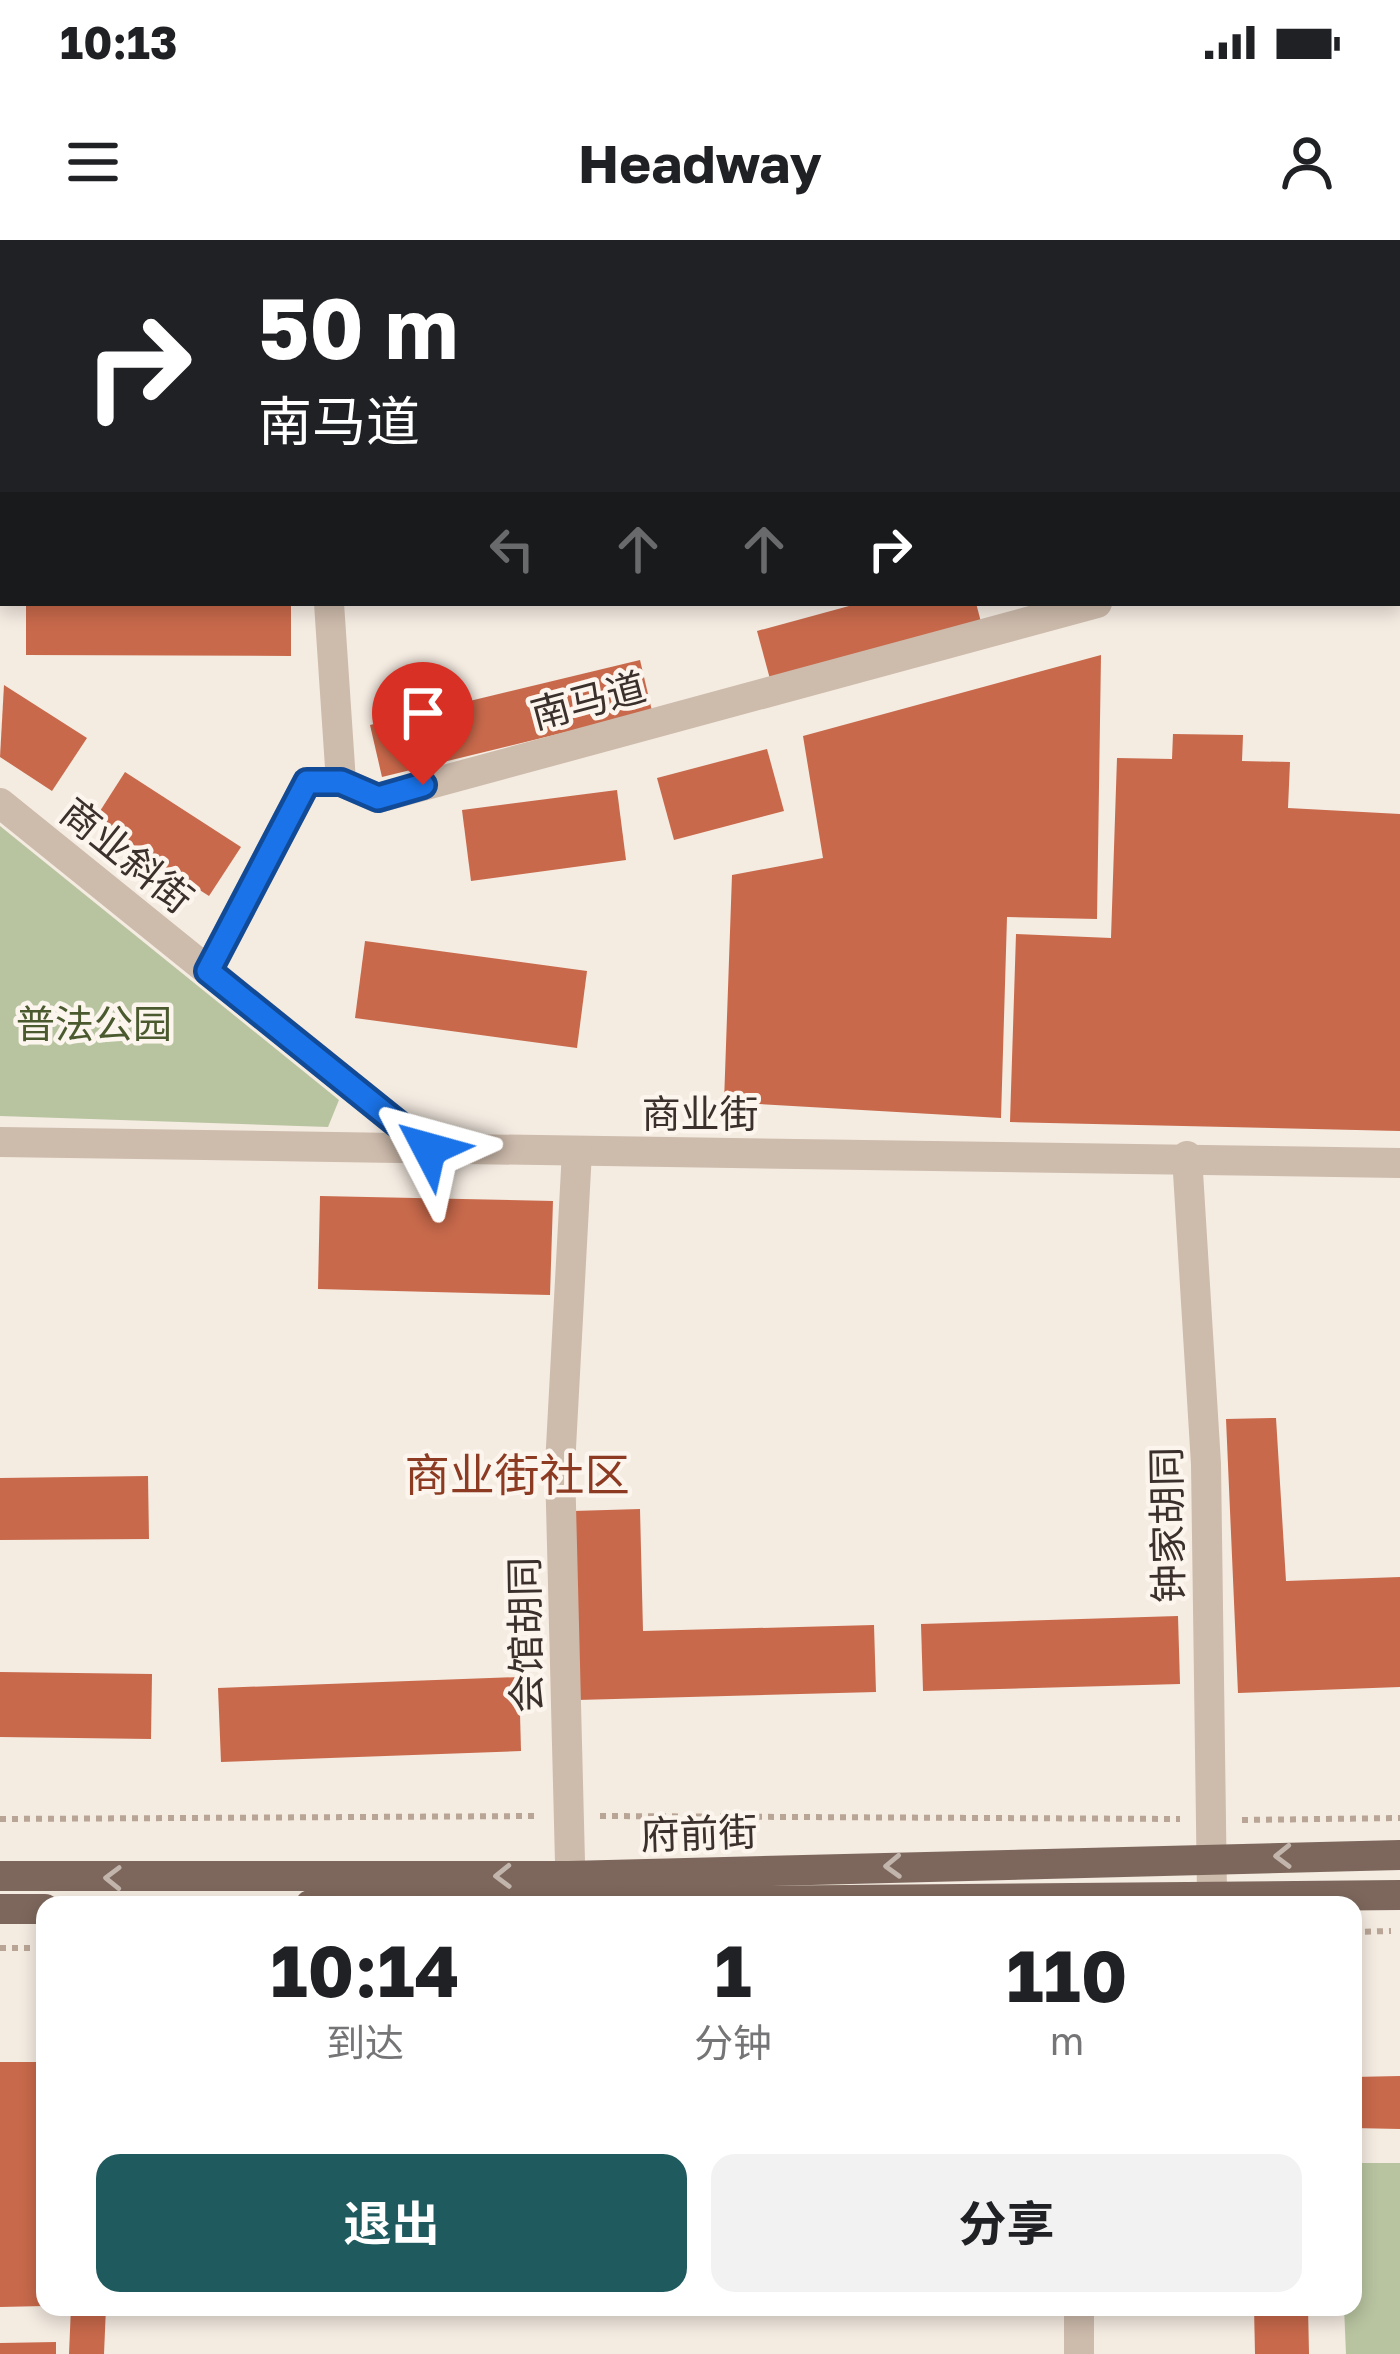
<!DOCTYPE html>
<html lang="zh">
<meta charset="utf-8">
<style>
:root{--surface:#fff;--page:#f2f2f2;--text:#202124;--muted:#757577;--accent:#1f5a5e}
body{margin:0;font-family:"Golos Text","Noto Sans SC",sans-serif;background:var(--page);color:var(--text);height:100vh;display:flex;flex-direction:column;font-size:45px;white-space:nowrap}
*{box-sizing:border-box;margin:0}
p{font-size:39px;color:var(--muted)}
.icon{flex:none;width:66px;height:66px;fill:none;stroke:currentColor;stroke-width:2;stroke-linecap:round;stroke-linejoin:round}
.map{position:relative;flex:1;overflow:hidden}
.details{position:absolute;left:36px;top:1656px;width:1326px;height:420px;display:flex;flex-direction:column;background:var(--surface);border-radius:24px;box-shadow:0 6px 18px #0003}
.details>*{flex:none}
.banner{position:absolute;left:0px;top:0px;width:1401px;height:366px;box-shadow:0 6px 18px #0003;background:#202124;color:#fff;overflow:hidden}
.pin{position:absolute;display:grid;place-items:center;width:102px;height:102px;color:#fff;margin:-123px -51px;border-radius:50% 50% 50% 0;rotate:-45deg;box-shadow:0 0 12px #0007}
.pin .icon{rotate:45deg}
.me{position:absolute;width:132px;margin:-66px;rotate:309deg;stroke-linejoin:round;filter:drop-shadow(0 0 9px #0008)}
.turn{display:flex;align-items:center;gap:42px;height:252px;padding:0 60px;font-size:54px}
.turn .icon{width:156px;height:156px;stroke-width:2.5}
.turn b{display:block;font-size:84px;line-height:102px}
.lanes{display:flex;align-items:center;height:114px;padding:0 60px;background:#0003;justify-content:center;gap:60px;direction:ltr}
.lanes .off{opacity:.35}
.eta{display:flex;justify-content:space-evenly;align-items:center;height:204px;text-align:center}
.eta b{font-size:72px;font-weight:700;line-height:84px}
.primary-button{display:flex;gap:24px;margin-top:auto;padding:24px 60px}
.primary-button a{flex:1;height:138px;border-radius:24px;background:var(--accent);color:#fff;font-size:48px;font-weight:700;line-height:138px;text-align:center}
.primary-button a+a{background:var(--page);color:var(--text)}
.status{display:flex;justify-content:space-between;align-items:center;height:84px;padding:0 60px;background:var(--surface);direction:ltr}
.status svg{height:33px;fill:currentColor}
header{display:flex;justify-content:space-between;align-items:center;height:156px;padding:0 60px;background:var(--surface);font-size:54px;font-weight:700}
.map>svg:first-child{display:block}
.green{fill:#b8c4a0}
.building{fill:#c8694b}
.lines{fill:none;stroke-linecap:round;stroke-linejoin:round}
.path{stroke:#b9a596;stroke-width:6;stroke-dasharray:6 6;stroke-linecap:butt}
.minor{stroke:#cdbbac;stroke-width:30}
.major{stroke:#7d675c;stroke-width:30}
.oneway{stroke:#c2b5ac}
.route-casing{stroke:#114b97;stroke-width:30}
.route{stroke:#1a73e8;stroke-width:21}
.labels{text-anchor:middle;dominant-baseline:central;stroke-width:9;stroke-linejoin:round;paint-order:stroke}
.street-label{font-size:39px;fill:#3b302b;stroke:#fbf5ee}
.park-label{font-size:39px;fill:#4a5a2e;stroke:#fbf5ee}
.quarter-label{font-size:45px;fill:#8c3b22;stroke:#fbf5ee}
</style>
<div class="status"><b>10:13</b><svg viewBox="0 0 49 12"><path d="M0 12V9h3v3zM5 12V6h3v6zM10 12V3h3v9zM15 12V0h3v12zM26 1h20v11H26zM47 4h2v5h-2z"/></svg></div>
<header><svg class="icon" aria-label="menu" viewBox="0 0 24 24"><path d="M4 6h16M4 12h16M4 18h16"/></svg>Headway<svg class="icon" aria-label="person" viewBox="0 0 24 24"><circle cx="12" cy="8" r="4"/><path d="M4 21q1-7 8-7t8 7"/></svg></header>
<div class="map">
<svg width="1400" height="2114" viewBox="0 0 1400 2114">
<rect width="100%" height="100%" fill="#f4ebe1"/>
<g class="green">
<polygon points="0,586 339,860 328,887 0,876"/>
<polygon points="1353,1923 1400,1923 1400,2114 1346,2114 1344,2067 1353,2067"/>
</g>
<g class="building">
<polygon points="26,363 291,363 291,416 26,415"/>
<polygon points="860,363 976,363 981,382 770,439 757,391"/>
<polygon points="1101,415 1097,679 1007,677 1001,878 724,862 732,635 823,618 803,496"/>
<polygon points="640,420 652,471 382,537 370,485"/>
<polygon points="4,445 87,498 52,551 0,517"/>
<polygon points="1173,494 1243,495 1242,521 1290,522 1288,568 1400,574 1400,891 1010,882 1016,694 1111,698 1117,518 1172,519"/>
<polygon points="767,509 784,571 674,600 657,538"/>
<polygon points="125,532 241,607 209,656 93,582"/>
<polygon points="617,550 626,620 471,641 462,570"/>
<polygon points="365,701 587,731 577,808 355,778"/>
<polygon points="320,956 553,961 550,1055 318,1049"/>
<polygon points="1276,1178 1286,1341 1400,1337 1400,1447 1238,1453 1226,1179"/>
<polygon points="148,1236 149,1299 0,1300 0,1238"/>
<polygon points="640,1269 643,1391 874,1385 876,1452 577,1460 573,1271"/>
<polygon points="1178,1376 1180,1444 923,1451 921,1384"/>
<polygon points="0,1432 152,1434 151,1499 0,1497"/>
<polygon points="519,1437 521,1511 221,1522 218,1448"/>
<polygon points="0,1822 45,1822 45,2066 0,2067"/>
<polygon points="1400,1836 1400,1889 1353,1888 1353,1837"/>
<polygon points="71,2067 106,2067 104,2114 69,2114"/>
<polygon points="1254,2067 1308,2067 1309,2114 1255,2114"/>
<polygon points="56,2102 56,2114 0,2114 0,2103"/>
</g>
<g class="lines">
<g class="path">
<polyline points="600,1576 1180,1579"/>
<polyline points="0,1579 538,1576"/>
<polyline points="1242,1580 1400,1578"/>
<polyline points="1353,1692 1391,1691"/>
<polyline points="0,1708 45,1708"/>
</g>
<g class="minor">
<polyline points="306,0 306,3"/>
<polyline points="1398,281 1400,281"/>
<polyline points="329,363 341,542"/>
<polyline points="0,563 429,909"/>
<polyline points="208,731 307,542 341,542 378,558 1097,363"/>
<polyline points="0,902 1400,923"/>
<polyline points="1187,916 1206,1224 1212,1654"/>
<polyline points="571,1662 560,1226 577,911"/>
<polyline points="1079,2067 1079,2114"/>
</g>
<g class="major">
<polyline points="0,1636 569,1636 1400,1615"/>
<polyline points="310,1665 1400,1655"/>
<polyline points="0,1669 45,1669"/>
</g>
</g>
<defs><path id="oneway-chevron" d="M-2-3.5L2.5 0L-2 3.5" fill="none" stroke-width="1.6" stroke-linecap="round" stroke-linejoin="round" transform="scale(3)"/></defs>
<g class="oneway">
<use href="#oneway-chevron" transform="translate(1283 1616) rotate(179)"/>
<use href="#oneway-chevron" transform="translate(893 1626) rotate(178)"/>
<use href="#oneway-chevron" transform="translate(503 1636) rotate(179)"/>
<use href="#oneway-chevron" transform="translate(113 1638) rotate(-179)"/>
</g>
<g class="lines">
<g class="route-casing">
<polyline id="route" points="423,545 378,558 341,542 307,542 208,731 429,909"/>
</g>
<use href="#route" class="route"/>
</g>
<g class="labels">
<g class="street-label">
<text transform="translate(588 460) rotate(-15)">南马道</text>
<text transform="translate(127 615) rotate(39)">商业斜街</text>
<text x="700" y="873">商业街</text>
<text transform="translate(1167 1285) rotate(-91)">钟家胡同</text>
<text transform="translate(525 1395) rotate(-91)">会馆胡同</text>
<text transform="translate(699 1593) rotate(-2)">府前街</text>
</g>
<g class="park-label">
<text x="94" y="783">普法公园</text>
</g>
<g class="quarter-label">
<text x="517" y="1234">商业街社区</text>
</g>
</g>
</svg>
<div class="pin" style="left:423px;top:545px;background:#d93025"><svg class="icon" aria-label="arrive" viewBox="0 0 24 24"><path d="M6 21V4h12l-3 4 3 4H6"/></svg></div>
<svg class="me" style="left:429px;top:909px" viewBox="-20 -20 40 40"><path d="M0-17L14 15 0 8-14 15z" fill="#1a73e8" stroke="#fff" stroke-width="4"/></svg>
<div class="banner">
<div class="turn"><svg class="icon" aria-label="right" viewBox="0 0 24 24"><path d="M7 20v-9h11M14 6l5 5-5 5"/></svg><div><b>50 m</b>南马道</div></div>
<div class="lanes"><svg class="icon off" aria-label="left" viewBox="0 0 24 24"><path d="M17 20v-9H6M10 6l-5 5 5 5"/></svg><svg class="icon off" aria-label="ahead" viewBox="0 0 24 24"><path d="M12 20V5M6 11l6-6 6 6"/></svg><svg class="icon off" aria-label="ahead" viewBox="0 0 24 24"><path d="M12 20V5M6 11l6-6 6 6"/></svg><svg class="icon" aria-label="right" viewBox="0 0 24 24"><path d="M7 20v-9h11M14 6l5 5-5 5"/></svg></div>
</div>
<section class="details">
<div class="eta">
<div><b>10:14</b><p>到达</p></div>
<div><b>1</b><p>分钟</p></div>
<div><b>110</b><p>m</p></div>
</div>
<div class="primary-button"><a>退出</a><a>分享</a></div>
</section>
</div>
